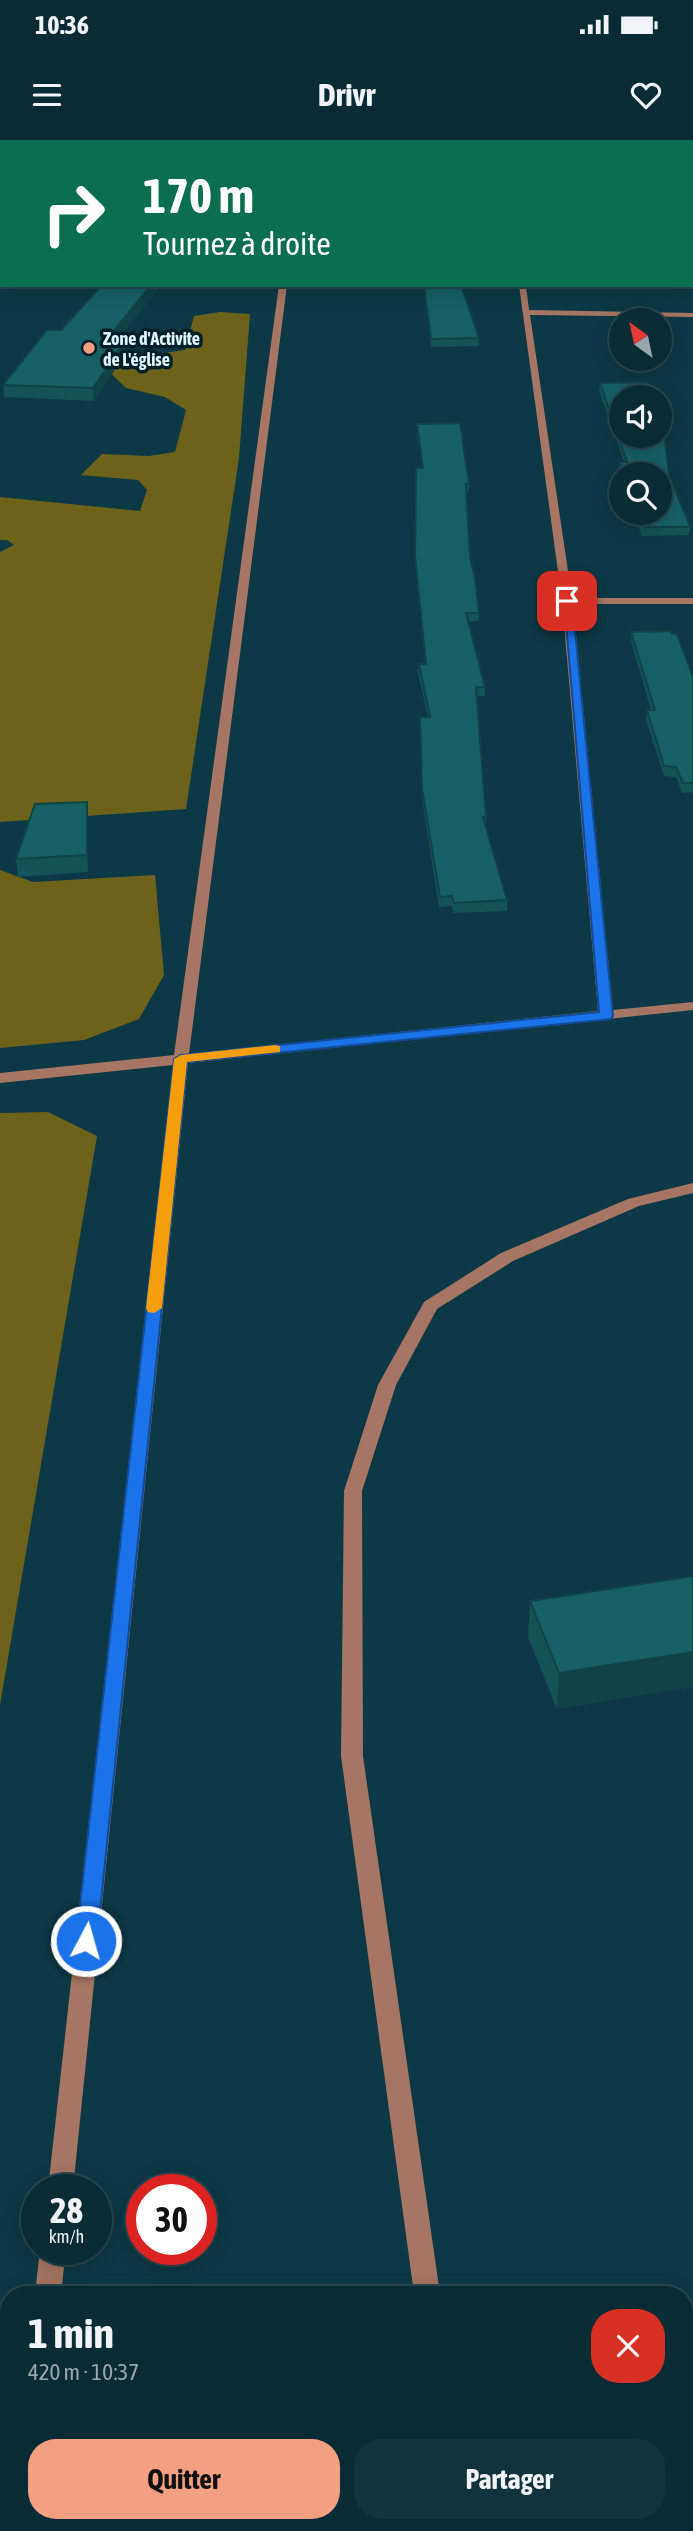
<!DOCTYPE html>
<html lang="fr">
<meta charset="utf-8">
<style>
:root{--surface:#092b34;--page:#12333c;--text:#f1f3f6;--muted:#99a7ac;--line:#29474f;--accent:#f2a081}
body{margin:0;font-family:"Asap Condensed",sans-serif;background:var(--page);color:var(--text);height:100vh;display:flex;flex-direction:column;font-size:26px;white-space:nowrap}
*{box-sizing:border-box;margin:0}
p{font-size:23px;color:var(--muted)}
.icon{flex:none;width:38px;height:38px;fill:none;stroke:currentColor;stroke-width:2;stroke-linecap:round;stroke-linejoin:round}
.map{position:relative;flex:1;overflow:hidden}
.sheet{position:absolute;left:0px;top:2146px;width:693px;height:247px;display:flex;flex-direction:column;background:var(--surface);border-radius:28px 28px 0 0;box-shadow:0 4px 18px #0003,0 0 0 2px var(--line)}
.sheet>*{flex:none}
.banner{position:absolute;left:0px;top:0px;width:693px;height:147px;box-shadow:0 4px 18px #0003,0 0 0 2px var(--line);background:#0b6e4f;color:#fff;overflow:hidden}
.needle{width:46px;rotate:327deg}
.buttons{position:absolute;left:609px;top:168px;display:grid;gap:14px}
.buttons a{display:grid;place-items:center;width:63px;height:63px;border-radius:50%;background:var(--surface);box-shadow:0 4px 18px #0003,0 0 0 2px var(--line);font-size:35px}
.speed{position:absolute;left:21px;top:2034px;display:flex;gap:14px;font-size:35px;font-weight:700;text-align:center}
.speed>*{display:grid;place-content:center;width:91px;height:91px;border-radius:50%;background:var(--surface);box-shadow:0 4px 18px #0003,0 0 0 2px var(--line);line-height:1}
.speed small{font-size:18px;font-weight:400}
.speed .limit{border:10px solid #d22;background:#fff;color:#111}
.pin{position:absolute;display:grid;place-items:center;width:60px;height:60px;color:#fff;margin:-30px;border-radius:14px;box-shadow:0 4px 10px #0006}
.me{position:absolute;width:77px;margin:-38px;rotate:6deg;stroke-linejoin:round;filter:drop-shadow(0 0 5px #0008)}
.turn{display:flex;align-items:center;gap:24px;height:147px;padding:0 28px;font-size:32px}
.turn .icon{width:91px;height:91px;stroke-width:2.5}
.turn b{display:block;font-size:49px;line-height:60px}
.round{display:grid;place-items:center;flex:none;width:74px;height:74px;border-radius:28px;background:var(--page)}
.headline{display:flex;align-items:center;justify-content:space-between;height:119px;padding:0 28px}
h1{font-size:42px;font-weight:700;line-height:52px}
.primary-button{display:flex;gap:14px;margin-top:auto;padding:14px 28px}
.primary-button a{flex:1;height:80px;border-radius:28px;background:var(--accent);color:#111;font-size:28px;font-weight:700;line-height:80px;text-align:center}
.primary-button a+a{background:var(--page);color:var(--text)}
.status{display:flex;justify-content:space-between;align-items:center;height:49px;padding:0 35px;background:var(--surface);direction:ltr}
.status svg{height:19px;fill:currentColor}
header{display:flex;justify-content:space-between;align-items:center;height:91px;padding:0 28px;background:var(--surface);font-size:32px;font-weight:700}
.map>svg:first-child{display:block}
.forest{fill:#6c621a}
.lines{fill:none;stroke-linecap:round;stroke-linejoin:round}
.minor{fill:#a67563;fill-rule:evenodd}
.wall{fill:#135356}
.shaded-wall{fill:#0f4346}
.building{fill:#166064;stroke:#0f4346;stroke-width:2;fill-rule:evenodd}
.route{fill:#1a73e8;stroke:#114b97;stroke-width:2}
.slow{fill:#f59e0b}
.poi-dot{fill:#f2a081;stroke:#001f29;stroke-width:2.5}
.labels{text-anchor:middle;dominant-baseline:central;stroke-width:7;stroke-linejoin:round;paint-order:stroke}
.far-poi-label{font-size:18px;font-weight:bold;fill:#dff6fe;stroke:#001f29;text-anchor:start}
</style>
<div class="status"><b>10:36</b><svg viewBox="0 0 49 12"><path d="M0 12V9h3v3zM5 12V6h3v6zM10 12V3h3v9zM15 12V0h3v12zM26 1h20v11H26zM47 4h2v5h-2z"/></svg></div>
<header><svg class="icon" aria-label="menu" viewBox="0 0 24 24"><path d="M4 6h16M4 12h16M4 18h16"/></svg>Drivr<svg class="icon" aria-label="heart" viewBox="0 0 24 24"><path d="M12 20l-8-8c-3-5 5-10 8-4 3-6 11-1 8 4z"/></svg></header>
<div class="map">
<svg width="693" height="2391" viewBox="0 0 693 2391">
<rect width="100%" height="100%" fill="#0c3945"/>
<g class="forest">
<polygon points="220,172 250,174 239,318 186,669 0,682 0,412 14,405 7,400 0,400 0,357 140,371 147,350 138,340 81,335 102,314 149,316 175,312 186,270 165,257 126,248 99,222 185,210 194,176"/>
<polygon points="0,730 33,742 155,735 164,835 139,879 84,900 0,908"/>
<polygon points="48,972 97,996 0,1565 0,973"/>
</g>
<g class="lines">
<g class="minor">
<rect x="296" y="0" width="6" height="2"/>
<polygon points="363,0 428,0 431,2 365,2"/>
<rect x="691" y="7" width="2" height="4"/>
<rect x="0" y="58" width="2" height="4"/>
<rect x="691" y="82" width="2" height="4"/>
<polygon points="279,145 287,145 189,914 598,871 562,461 519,145 526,146 529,170 693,173 693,177 530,175 572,458 693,458 693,464 573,464 613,870 693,862 693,870 188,923 73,2049 48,2049 173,925 0,943 0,933 174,915"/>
<polygon points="693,1043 693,1053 639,1066 513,1121 437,1169 396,1245 362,1351 363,1616 440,2154 414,2154 341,1616 344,1351 378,1245 424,1162 501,1113 628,1059"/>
<polygon points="40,2109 66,2109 61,2154 35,2154"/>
<polygon points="10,2384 38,2384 37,2391 9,2391"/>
<polygon points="395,2384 423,2384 422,2391 394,2391"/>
</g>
</g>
<g class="wall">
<polygon points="0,0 2,2 2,16 0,16"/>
<polygon points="161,145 123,193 131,193 131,205 94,261 4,257 3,245 61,190"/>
<polygon points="423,145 461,145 479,198 479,206 431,207"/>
<polygon points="600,243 669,334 690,387 689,395 642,396 634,373 660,373 660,334 621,334 621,336 619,330 619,322 624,322 599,251"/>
<polygon points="417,284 469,344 469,352 466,352 470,418 479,473 479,481 469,482 485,547 485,556 477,556 486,677 486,687 507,760 507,771 453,773 452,766 439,767 422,659 420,577 428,577 418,533 419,524 425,524 415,424 416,328 422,328 417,292"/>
<polygon points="631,492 693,537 693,652 682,653 676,637 664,636 646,580 647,570 651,570 631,501"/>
<polygon points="87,662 88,679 88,732 18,737 16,719"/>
<polygon points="693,1436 693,1547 557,1569 528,1497 530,1461"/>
</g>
<g class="shaded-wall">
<polygon points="151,145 161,145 113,205 113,192"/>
<polygon points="131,193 131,205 94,261 93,248"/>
<polygon points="87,662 88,679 88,732 87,715"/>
<polygon points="693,1512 693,1547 557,1569 559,1533"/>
</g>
<g class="building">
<polygon points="0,0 22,0 21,2 2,2 2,7 0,7"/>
<polygon points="491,0 608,0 608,2 490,2"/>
<polygon points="102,145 151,145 113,192 131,193 93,248 3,245 47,190 61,190"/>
<polygon points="424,145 461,145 479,198 431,199"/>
<path d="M648,242L653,253H659L669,334L690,387H643L638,373H660V334H624L619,322H627L600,243ZM621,257H660V296H621Z"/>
<polygon points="460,283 469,344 466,344 470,418 475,438 479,473 466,473 485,547 476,547 486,677 483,677 507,760 454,763 452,756 440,757 422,649 420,577 430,577 419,524 426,524 415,416 416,328 423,328 417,284"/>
<polygon points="671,491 672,494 677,494 693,537 693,643 683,643 676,627 664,626 647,570 655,570 631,492"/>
<polygon points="87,662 87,715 16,719 35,664"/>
<polygon points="693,1436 693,1512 559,1533 530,1461"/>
</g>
<polygon class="route" points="564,459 572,461 613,876 611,879 187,922 97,1801 93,1807 86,1809 79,1807 76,1801 174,919 181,915 599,872"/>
<polygon class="slow" points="275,905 280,906 280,912 187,922 162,1168 154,1173 148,1172 146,1168 174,919 181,915"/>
<circle class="poi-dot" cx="89" cy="208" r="7"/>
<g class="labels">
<g class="far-poi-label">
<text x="103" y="198">Zone d'Activite<tspan x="103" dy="21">de L'église</tspan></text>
</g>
</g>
</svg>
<div class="buttons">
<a><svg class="needle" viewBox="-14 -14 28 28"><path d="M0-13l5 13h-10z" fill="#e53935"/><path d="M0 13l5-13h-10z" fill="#99a7ac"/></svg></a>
<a><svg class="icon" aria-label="sound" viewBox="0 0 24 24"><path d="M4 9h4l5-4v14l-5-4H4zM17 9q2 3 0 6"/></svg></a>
<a><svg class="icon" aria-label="search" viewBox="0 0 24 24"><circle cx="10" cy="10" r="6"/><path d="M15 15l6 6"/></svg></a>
</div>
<div class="speed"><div>28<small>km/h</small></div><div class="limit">30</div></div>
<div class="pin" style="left:567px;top:461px;background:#d93025"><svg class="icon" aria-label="arrive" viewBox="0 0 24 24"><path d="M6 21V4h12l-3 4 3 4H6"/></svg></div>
<svg class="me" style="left:86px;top:1801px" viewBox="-20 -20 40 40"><circle r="17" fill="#1a73e8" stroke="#fff" stroke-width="3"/><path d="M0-11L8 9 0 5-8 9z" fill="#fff"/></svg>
<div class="banner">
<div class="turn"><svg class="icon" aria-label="right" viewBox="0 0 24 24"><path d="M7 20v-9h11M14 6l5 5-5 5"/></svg><div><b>170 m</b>Tournez à droite</div></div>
</div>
<section class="sheet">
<div class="headline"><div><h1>1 min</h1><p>420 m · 10:37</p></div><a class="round" style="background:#d93025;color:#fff"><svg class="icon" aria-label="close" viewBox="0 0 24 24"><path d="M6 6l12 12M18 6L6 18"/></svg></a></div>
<div class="primary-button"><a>Quitter</a><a>Partager</a></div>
</section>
</div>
